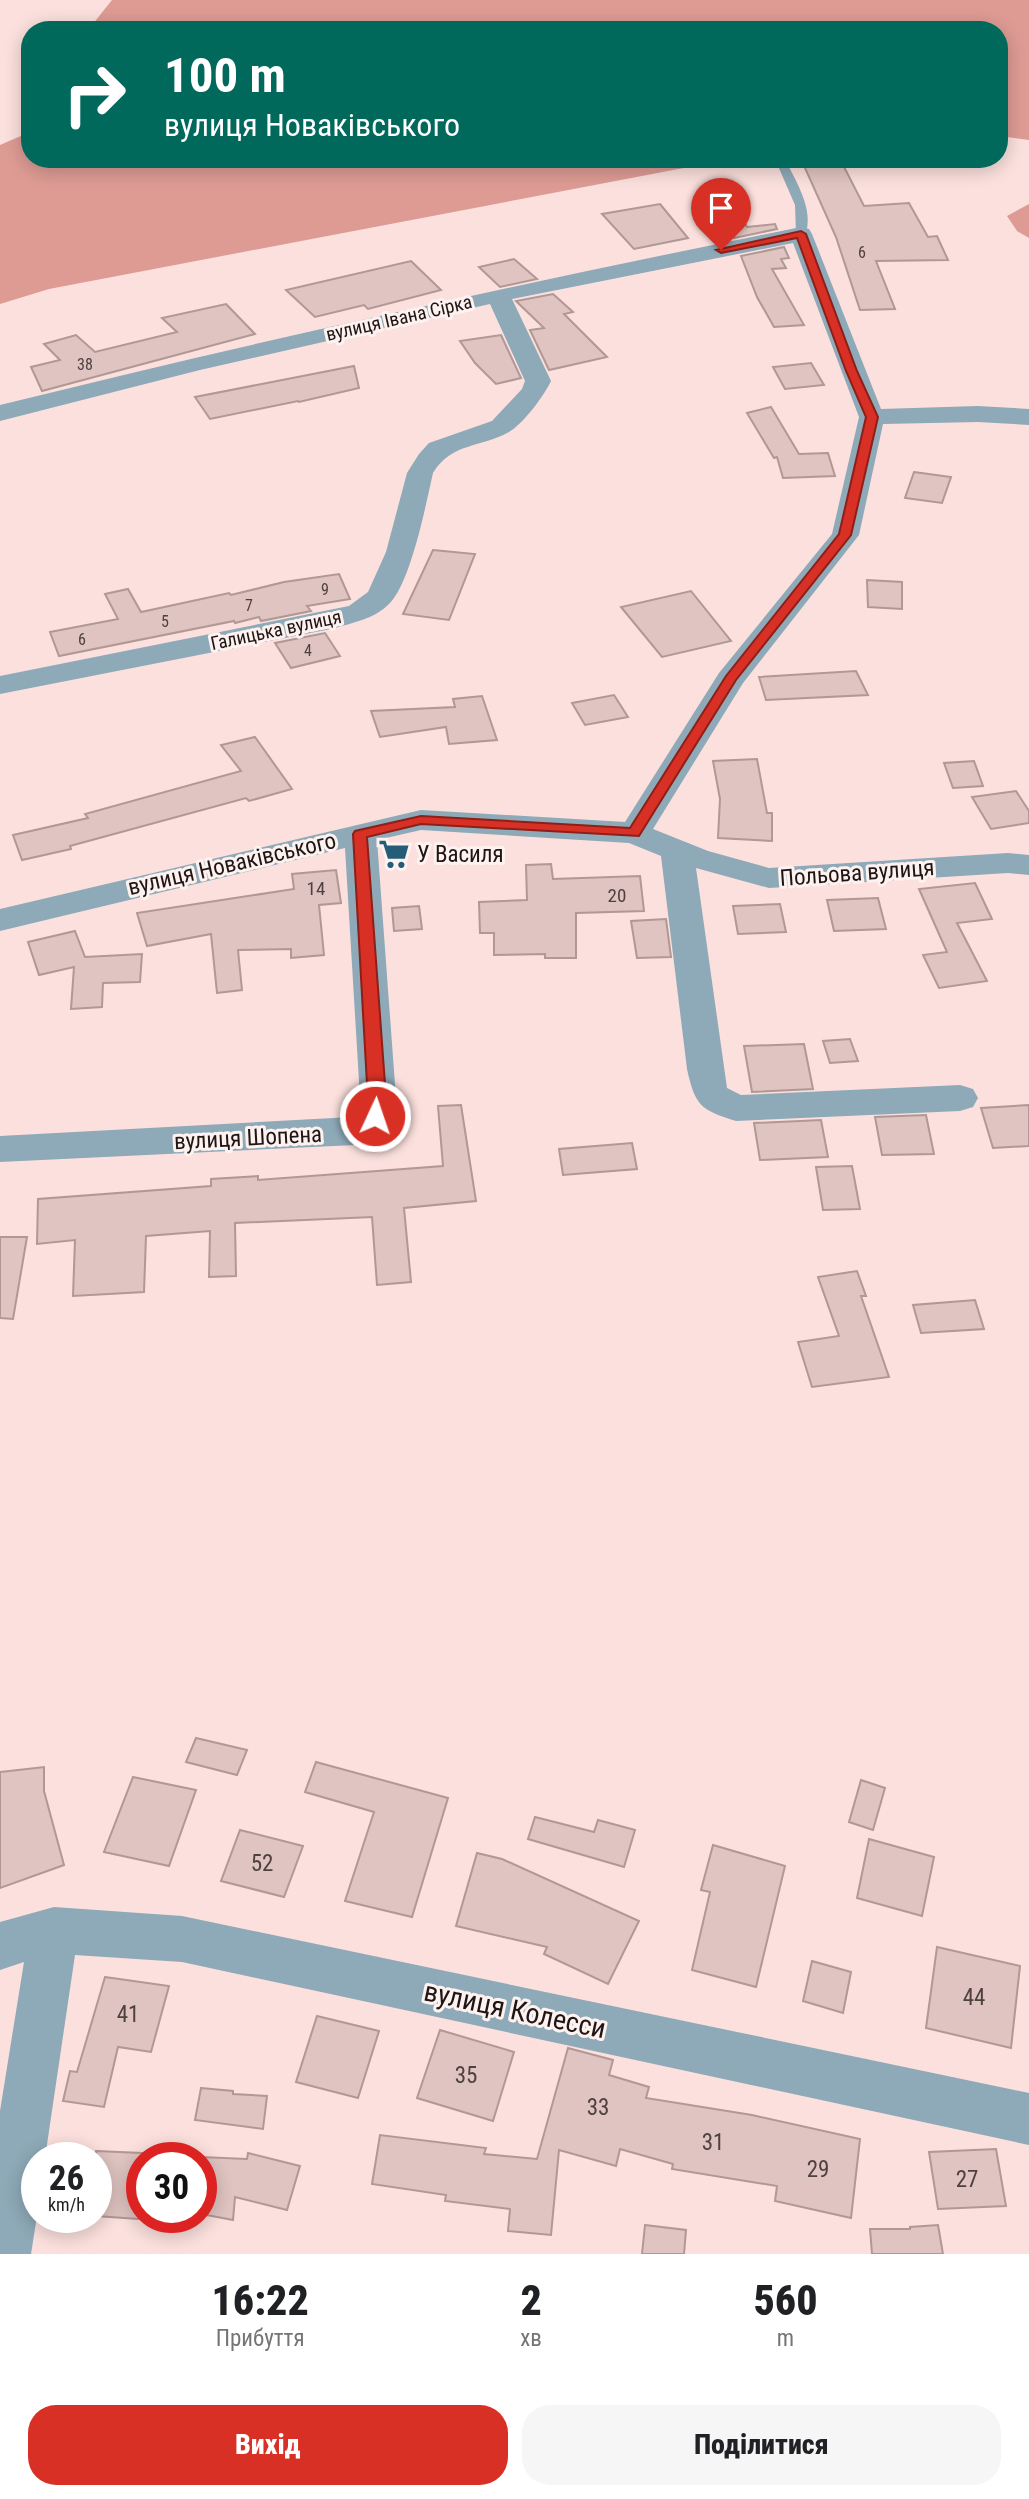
<!DOCTYPE html>
<html lang="uk">
<meta charset="utf-8">
<style>
:root{--surface:#fff;--page:#f6f6f6;--text:#202124;--muted:#757577;--accent:#d93025}
body{margin:0;font-family:"Roboto Condensed",sans-serif;background:var(--page);color:var(--text);height:100vh;display:flex;flex-direction:column;font-size:26px;white-space:nowrap}
*{box-sizing:border-box;margin:0}
p{font-size:23px;color:var(--muted)}
.icon{flex:none;width:38px;height:38px;fill:none;stroke:currentColor;stroke-width:2;stroke-linecap:round;stroke-linejoin:round}
.map{position:relative;height:2254px;overflow:hidden}
.details{display:flex;flex-direction:column;background:var(--surface);flex:1}
.details>*{flex:none}
.top-card{position:absolute;left:21px;top:21px;width:987px;height:147px;border-radius:28px;box-shadow:0 4px 18px #0003;background:#00695c;color:#fff;overflow:hidden}
.speed{position:absolute;left:21px;top:2142px;display:flex;gap:14px;font-size:35px;font-weight:700;text-align:center}
.speed>*{display:grid;place-content:center;width:91px;height:91px;border-radius:50%;background:var(--surface);box-shadow:0 4px 18px #0003;line-height:1}
.speed small{font-size:18px;font-weight:400}
.speed .limit{border:10px solid #d22;background:#fff;color:#111}
.pin{position:absolute;display:grid;place-items:center;width:60px;height:60px;color:#fff;margin:-72px -30px;border-radius:50% 50% 50% 0;rotate:-45deg;box-shadow:0 0 7px #0007}
.pin .icon{rotate:45deg}
.me{position:absolute;width:77px;margin:-38px;rotate:3deg;stroke-linejoin:round;filter:drop-shadow(0 0 5px #0008)}
.turn{display:flex;align-items:center;gap:24px;height:147px;padding:0 28px;font-size:32px}
.turn .icon{width:91px;height:91px;stroke-width:2.5}
.turn b{display:block;font-size:49px;line-height:60px}
.eta{display:flex;justify-content:space-evenly;align-items:center;height:119px;text-align:center}
.eta b{font-size:42px;font-weight:800;line-height:49px}
.primary-button{display:flex;gap:14px;margin-top:auto;padding:14px 28px}
.primary-button a{flex:1;height:80px;border-radius:28px;background:var(--accent);color:#fff;font-size:28px;font-weight:800;line-height:80px;text-align:center}
.primary-button a+a{background:var(--page);color:var(--text)}
.map>svg:first-child{display:block}
.forest{fill:#dd9b94}
.building{fill:#dfc4c1;stroke:#b19895;stroke-width:2}
.lines{fill:none;stroke-linecap:round;stroke-linejoin:round}
.service{fill:#8ea9b7;fill-rule:evenodd}
.minor{fill:#8ea9b7;fill-rule:evenodd}
.route{fill:#d93025;stroke:#8d1f18;stroke-width:2}
.labels{text-anchor:middle;dominant-baseline:central;stroke-width:6;stroke-linejoin:round;paint-order:stroke}
.far-number-label{font-size:16px;fill:#4e413f}
.far-street-label{font-size:19px;fill:#1e1514;stroke:#fdf2f0}
.number-label{font-size:19px;fill:#4e413f}
.poi-label{font-size:23px;fill:#1e1514;stroke:#fdf2f0;text-anchor:start}
.street-label{font-size:23px;fill:#1e1514;stroke:#fdf2f0}
.near-number-label{font-size:23px;fill:#4e413f}
.near-street-label{font-size:28px;fill:#1e1514;stroke:#fdf2f0}
</style>
<div class="map">
<svg width="1029" height="2254" viewBox="0 0 1029 2254">
<rect width="100%" height="100%" fill="#fbe0dd"/>
<g class="forest">
<polygon points="112,0 1029,0 1029,140 999,136 999,30 88,30"/>
<polygon points="30,132 30,159 731,159 49,289 0,304 0,145"/>
<polygon points="1029,204 1029,238 1017,231 1007,216"/>
</g>
<g class="building">
<polygon points="801,159 840,159 864,206 909,203 928,237 937,236 948,260 876,261 895,309 860,310 836,237"/>
<polygon points="660,204 688,238 634,249 602,214"/>
<polygon points="738,212 747,227 775,224 777,229 734,238 726,218"/>
<polygon points="784,247 789,258 781,259 786,268 772,269 804,325 774,327 757,297 741,256"/>
<polygon points="514,259 537,279 500,287 479,267"/>
<polygon points="411,261 441,290 368,309 364,305 315,317 286,290"/>
<polygon points="553,294 573,312 564,314 607,357 549,370 530,330 544,328 516,301"/>
<polygon points="226,304 255,334 42,391 31,367 60,360 44,344 76,335 95,352 177,332 162,318"/>
<polygon points="501,335 521,378 496,384 475,363 460,341"/>
<polygon points="811,363 824,385 785,389 773,367"/>
<polygon points="354,366 359,388 299,402 298,401 210,419 195,397"/>
<polygon points="771,407 799,454 828,453 835,476 783,478 777,457 774,458 747,413"/>
<polygon points="914,472 951,477 942,503 905,498"/>
<polygon points="433,550 475,554 449,620 403,614"/>
<polygon points="339,574 350,599 307,606 311,611 261,621 259,617 235,623 234,621 59,656 50,632 118,619 105,594 128,589 141,612 229,593 231,595 284,582"/>
<polygon points="867,580 902,582 902,609 868,607"/>
<polygon points="691,591 731,641 662,657 621,607"/>
<polygon points="325,633 340,656 291,668 275,643"/>
<polygon points="856,671 868,695 766,700 759,677"/>
<polygon points="614,695 628,717 585,725 572,703"/>
<polygon points="482,696 497,740 449,744 446,727 380,737 371,711 455,707 453,699"/>
<polygon points="255,737 292,789 249,801 246,798 70,846 71,849 22,860 13,835 88,818 85,814 241,771 221,745"/>
<polygon points="757,759 767,813 772,813 772,841 718,838 720,799 713,761"/>
<polygon points="974,761 983,786 953,788 944,763"/>
<polygon points="1016,791 1029,811 1029,823 991,829 972,797"/>
<polygon points="551,864 553,879 640,876 644,911 576,913 576,958 545,958 545,954 494,955 494,933 480,933 479,902 527,900 526,865"/>
<polygon points="336,870 341,903 319,905 324,955 291,958 291,949 238,950 242,990 217,993 211,934 147,946 137,913 294,889 292,874"/>
<polygon points="975,883 992,919 957,923 987,981 939,988 923,955 947,952 919,889"/>
<polygon points="878,898 886,929 834,931 827,900"/>
<polygon points="780,904 786,932 738,934 733,906"/>
<polygon points="419,906 422,929 394,931 392,908"/>
<polygon points="666,919 671,957 637,958 631,921"/>
<polygon points="75,931 85,957 142,954 140,982 103,983 102,1007 71,1009 74,967 39,975 28,942"/>
<polygon points="850,1039 858,1061 830,1063 823,1041"/>
<polygon points="804,1044 813,1089 752,1092 744,1046"/>
<polygon points="461,1105 476,1201 404,1208 411,1282 377,1285 372,1217 235,1223 236,1276 209,1277 210,1231 146,1236 144,1292 73,1296 75,1240 37,1244 38,1199 211,1186 211,1179 258,1176 258,1180 443,1166 438,1106"/>
<polygon points="1029,1105 1029,1146 993,1148 981,1108"/>
<polygon points="926,1115 934,1154 882,1155 875,1117"/>
<polygon points="821,1120 828,1157 760,1160 754,1123"/>
<polygon points="632,1143 637,1169 563,1175 559,1149"/>
<polygon points="852,1166 860,1209 823,1210 816,1167"/>
<polygon points="0,1237 27,1237 13,1319 0,1318"/>
<polygon points="857,1271 866,1296 861,1296 889,1377 812,1387 798,1342 839,1336 818,1277"/>
<polygon points="975,1300 984,1329 921,1333 913,1305"/>
<polygon points="196,1738 247,1750 237,1775 186,1762"/>
<polygon points="316,1762 448,1798 412,1917 345,1901 374,1812 305,1792"/>
<polygon points="44,1767 44,1791 64,1865 0,1888 0,1772"/>
<polygon points="133,1777 196,1790 169,1866 104,1852"/>
<polygon points="861,1780 885,1788 873,1830 849,1822"/>
<polygon points="535,1817 594,1832 598,1820 635,1830 624,1867 528,1839"/>
<polygon points="240,1830 303,1846 284,1897 221,1881"/>
<polygon points="869,1839 934,1857 922,1916 857,1898"/>
<polygon points="713,1845 785,1866 756,1987 692,1970 710,1892 701,1890"/>
<polygon points="477,1853 502,1859 639,1921 608,1984 544,1954 547,1947 456,1926"/>
<polygon points="937,1947 1020,1966 1011,2048 926,2028"/>
<polygon points="812,1961 851,1972 843,2013 803,2001"/>
<polygon points="105,1977 169,1986 151,2052 118,2047 104,2107 63,2101 70,2071 77,2072"/>
<polygon points="317,2016 379,2031 358,2098 296,2082"/>
<polygon points="440,2030 514,2052 493,2121 417,2098"/>
<polygon points="568,2048 613,2060 609,2075 649,2087 646,2098 752,2115 860,2139 851,2218 775,2201 777,2186 672,2169 673,2164 620,2149 616,2166 559,2150 551,2235 508,2231 510,2209 445,2201 446,2195 372,2184 380,2135 486,2148 484,2154 537,2159"/>
<polygon points="201,2088 233,2091 233,2094 267,2096 263,2129 195,2120"/>
<polygon points="996,2149 1006,2206 938,2209 929,2152"/>
<polygon points="96,2151 142,2153 142,2197 138,2219 96,2216"/>
<polygon points="248,2153 300,2166 287,2210 235,2197 233,2220 201,2214 201,2157 247,2159"/>
<polygon points="645,2225 686,2230 684,2254 642,2254"/>
<polygon points="938,2225 943,2254 872,2254 870,2229 910,2229 910,2227"/>
</g>
<g class="lines">
<path class="service" d="M775,159H785C796,182 815,210 805,236L796,234L795,205Z"/>
<g class="minor">
<path d="M801,227L809,229L812,234L881,409L978,406L1029,409V425L978,422L883,424L859,535L743,683L653,829L708,851L769,868L1008,853L1029,855V875L1008,873L769,888L696,868L727,1088L741,1095L960,1085L973,1089L978,1098L973,1107L960,1111L736,1121C700,1110 695,1105 687,1069L661,856L629,843L421,830L377,840L396,1098C392,1124 380,1138 355,1145L0,1162V1136L352,1117L356,1114L360,1098L345,848L0,931V909L421,810L625,822L719,673L832,534L859,417L793,243L512,299L551,381C544,396 523,424 509,432C481,448 452,442 433,473C426,504 411,581 390,603C375,619 352,623 331,629L0,694V676L349,606L368,592L386,552L407,473L419,454L429,443L492,421L522,389L525,381L490,304L200,370L0,421V405C266,339 533,281 801,227Z"/>
<polygon points="54,1907 182,1916 1029,2093 1029,2145 182,1962 75,1955 45,2158 37,2158 37,2216 31,2254 0,2254 0,2111 24,1962 0,1970 0,1922"/>
</g>
</g>
<polygon class="route" points="801,231 806,234 857,371 878,417 851,535 736,680 639,836 421,824 367,837 386,1098 380,1120 369,1120 353,834 355,831 421,816 630,828 726,676 839,534 866,417 846,371 797,238 721,253 716,250"/>
<defs>
<g id="supermarket-bare" transform="scale(2.415)"><path d="M-6-5.5h2.5l.6 2H6L4.5 2H-2.5L-4.4-4H-6ZM-1.5 3.2a1.3 1.3 0 1 0 .1 0ZM3 3.2a1.3 1.3 0 1 0 .1 0Z" fill="#255c77" stroke="#fdf2f0" stroke-width="2.5" paint-order="stroke"/></g>
</defs>
<g fill-rule="evenodd">
<use href="#supermarket-bare" x="394" y="854"/>
</g>
<g class="labels">
<g class="far-number-label">
<text x="862" y="252">6</text>
<text x="85" y="364">38</text>
<text x="325" y="589">9</text>
<text x="249" y="605">7</text>
<text x="165" y="621">5</text>
<text x="82" y="639">6</text>
<text x="308" y="650">4</text>
</g>
<g class="far-street-label">
<text transform="translate(399 318) rotate(-13)">вулиця Івана Сірка</text>
<text transform="translate(276 630) rotate(-12)">Галицька вулиця</text>
</g>
<g class="number-label">
<text x="316" y="888">14</text>
<text x="617" y="895">20</text>
</g>
<g class="poi-label">
<text x="417" y="854">У Василя</text>
</g>
<g class="street-label">
<text transform="translate(232 864) rotate(-13)">вулиця Новаківського</text>
<text transform="translate(857 873) rotate(-4)">Польова вулиця</text>
<text transform="translate(248 1138) rotate(-3)">вулиця Шопена</text>
</g>
<g class="near-number-label">
<text x="262" y="1863">52</text>
<text x="974" y="1997">44</text>
<text x="128" y="2014">41</text>
<text x="466" y="2075">35</text>
<text x="598" y="2107">33</text>
<text x="713" y="2142">31</text>
<text x="818" y="2169">29</text>
<text x="967" y="2179">27</text>
</g>
<g class="near-street-label">
<text transform="translate(515 2010) rotate(12)">вулиця Колесси</text>
</g>
</g>
</svg>
<div class="speed"><div>26<small>km/h</small></div><div class="limit">30</div></div>
<div class="pin" style="left:721px;top:250px;background:#d93025"><svg class="icon" aria-label="arrive" viewBox="0 0 24 24"><path d="M6 21V4h12l-3 4 3 4H6"/></svg></div>
<svg class="me" style="left:375px;top:1116px" viewBox="-20 -20 40 40"><circle r="17" fill="#d93025" stroke="#fff" stroke-width="3"/><path d="M0-11L8 9 0 5-8 9z" fill="#fff"/></svg>
<div class="top-card">
<div class="turn"><svg class="icon" aria-label="right" viewBox="0 0 24 24"><path d="M7 20v-9h11M14 6l5 5-5 5"/></svg><div><b>100 m</b>вулиця Новаківського</div></div>
</div>
</div>
<section class="details">
<div class="eta">
<div><b>16:22</b><p>Прибуття</p></div>
<div><b>2</b><p>хв</p></div>
<div><b>560</b><p>m</p></div>
</div>
<div class="primary-button"><a>Вихід</a><a>Поділитися</a></div>
</section>
